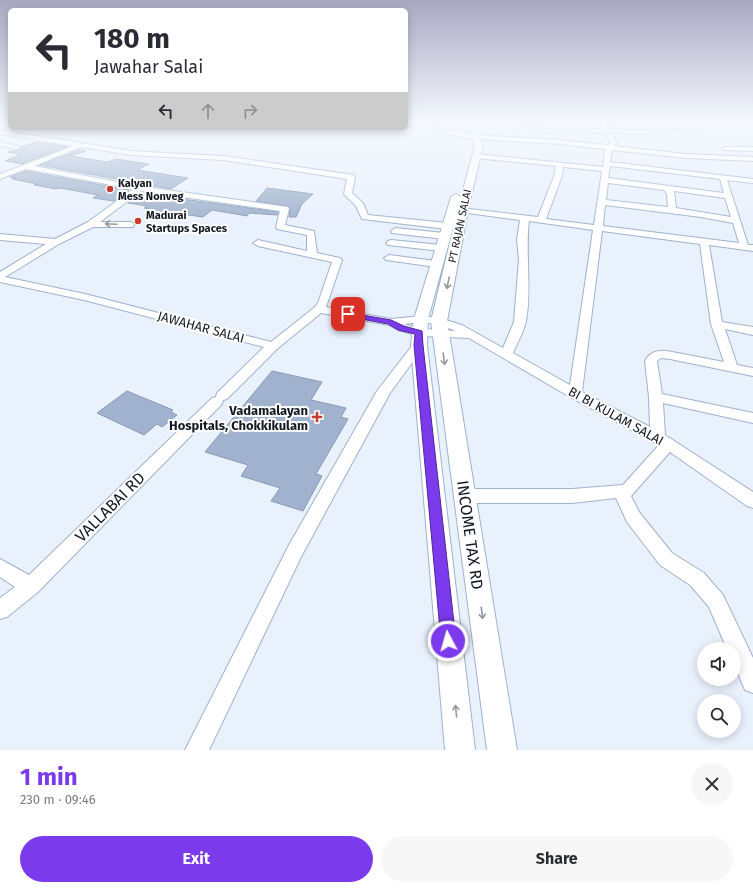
<!DOCTYPE html>
<meta charset="utf-8">
<style>
:root{--surface:#fff;--page:#f7f7f7;--text:#2b2b33;--muted:#7c7c81;--accent:#7c3aed}
body{margin:0;font-family:"Fira Sans",sans-serif;background:var(--page);color:var(--text);height:100vh;display:flex;flex-direction:column;font-size:15px;white-space:nowrap}
*{box-sizing:border-box;margin:0}
p{font-size:13px;color:var(--muted)}
.icon{flex:none;width:22px;height:22px;fill:none;stroke:currentColor;stroke-width:2;stroke-linecap:round;stroke-linejoin:round}
.map{position:relative;height:750px;overflow:hidden}
.sheet{display:flex;flex-direction:column;background:var(--surface);flex:1}
.sheet>*{flex:none}
.guide{position:absolute;left:8px;top:8px;width:400px;height:122px;border-radius:6px;box-shadow:0 2px 10px #0003;background:#fff;color:var(--text);overflow:hidden}
.buttons{position:absolute;left:697px;top:642px;display:grid;gap:8px}
.buttons a{display:grid;place-items:center;width:44px;height:44px;border-radius:50%;background:var(--surface);box-shadow:0 2px 10px #0003;font-size:20px}
.pin{position:absolute;display:grid;place-items:center;width:34px;height:34px;color:#fff;margin:-17px;border-radius:8px;box-shadow:0 2px 6px #0006}
.me{position:absolute;width:44px;margin:-22px;rotate:354deg;stroke-linejoin:round;filter:drop-shadow(0 0 3px #0008)}
.turn{display:flex;align-items:center;gap:14px;height:84px;padding:0 20px;font-size:18px}
.turn .icon{width:52px;height:52px;stroke-width:2.5}
.turn b{display:block;font-size:28px;line-height:34px}
.lanes{display:flex;align-items:center;height:38px;padding:0 20px;background:#0003;justify-content:center;gap:20px;direction:ltr}
.lanes .off{opacity:.35}
.round{display:grid;place-items:center;flex:none;width:42px;height:42px;border-radius:21px;background:var(--page)}
.headline{display:flex;align-items:center;justify-content:space-between;height:68px;padding:0 20px}
h1{font-size:24px;font-weight:700;line-height:30px;color:var(--accent)}
.cta{display:flex;gap:8px;margin-top:auto;padding:8px 20px}
.cta a{flex:1;height:46px;border-radius:24px;background:var(--accent);color:#fff;font-size:16px;font-weight:700;line-height:46px;text-align:center}
.cta a+a{background:var(--page);color:var(--text)}
.map>svg:first-child{display:block}
.building{fill:#a0b2cd;stroke:#889ab4}
.lines{fill:none;stroke-linecap:round;stroke-linejoin:round}
.minor-casing{stroke:#9fb2cc;stroke-width:2}
.major-casing{stroke:#9fb2cc;stroke-width:2}
.minor{fill:#fff;fill-rule:evenodd}
.major{fill:#fff;fill-rule:evenodd}
.oneway{stroke:#95989c}
.route{fill:#7c3aed;stroke:#51269a}
.poi-dot{fill:#c83b2e;stroke:#fff;stroke-width:1.5}
.labels{text-anchor:middle;dominant-baseline:central;stroke-width:4;stroke-linejoin:round;paint-order:stroke}
.far-poi-label{font-size:11px;font-weight:bold;fill:#131923;stroke:#fff;text-anchor:start}
.far-street-label{font-size:11px;fill:#131923;stroke:#fff}
.street-label{font-size:13px;fill:#131923;stroke:#fff}
.poi-label{font-size:13px;font-weight:bold;fill:#131923;stroke:#fff;text-anchor:end}
.near-street-label{font-size:16px;fill:#131923;stroke:#fff}
</style>
<div class="map">
<svg width="753" height="750" viewBox="0 0 753 750">
<rect width="100%" height="100%" fill="#e9f1fd"/>
<g class="building">
<polygon points="37,142 67,147 22,164 5,161 21,154 8,152 18,150 21,147"/>
<polygon points="79,150 86,151 71,156 107,162 116,159 149,164 137,170 188,178 171,189 39,165"/>
<polygon points="26,171 129,190 114,201 93,198 98,195 60,188 56,189 34,185 37,184 12,179 16,178 10,177"/>
<polygon points="267,188 275,189 313,194 302,204 296,217 289,217 290,209 288,206 256,201"/>
<polygon points="141,193 160,196 278,212 277,215 249,213 247,216 212,210 203,217 189,215 187,216 147,210 149,209 144,208 147,206 128,203"/>
<polygon points="272,371 322,382 311,400 346,408 341,417 348,419 316,474 322,476 303,511 271,501 280,488 241,476 248,465 205,452"/>
<polygon points="127,391 173,410 171,412 177,415 162,427 157,424 144,435 97,413"/>
</g>
<g class="lines">
<g class="minor-casing">
<g id="minor">
<polygon points="424,122 436,122 412,127 409,125"/>
<path d="M601,122H626L709,126H753V130H709L610,124L607,127L609,129L647,130L650,132L647,134L611,133L617,143L614,146L686,154L753,157V161L686,158L612,150L610,162L753,179V183L727,180L748,245H753V251L709,245L722,322L753,327V335L725,329L737,365L753,368V376L670,359L661,358L657,361L662,394L753,413V423L663,403L665,435L753,492V508L747,506L670,452L631,496L639,512L672,553L704,573L723,595L753,658V693L745,690L734,664V649H727L709,607L690,585L660,565L627,522L616,498L572,503H464L458,501L456,496L458,491L464,489H572L623,485L659,445L570,397L469,338L420,336L398,330L389,325L321,313L277,349L227,399L223,400L222,404L38,592L7,617L0,619V598L15,587L0,577V559L29,575L212,398L216,397L217,393L264,347L84,300L0,282V272L46,244L0,240V234L55,239L88,222L133,189L26,169L0,179V174L73,146L0,134V130L131,151L223,156L354,175L355,177L352,193L363,203L368,215L447,223L451,226L447,229L362,219L356,206L344,194L347,179L223,160L131,155L81,147L34,166L139,186L288,207L289,209L285,225L314,231L317,253L340,258L342,260L326,307L391,319L421,316L439,318L462,325L503,348L514,322L519,259L517,240L520,220L453,211L449,209L453,207L538,217L554,176L556,166L476,158L473,156L476,154L603,167L605,149L560,144L475,139L472,137L475,135L560,140L607,145L611,143L605,133H591L588,131L591,129H602L601,127L604,124ZM610,166L720,179L724,193L608,178ZM563,167L602,171L594,225L546,219L562,176ZM608,183L664,190L667,194L668,207L606,200ZM141,191L280,211L276,227L277,229L307,235V251L258,240L253,243L258,246L332,262L318,303L315,307L271,342L85,294L5,277L59,244L93,227H133L134,225L133,223L130,222H100ZM674,191L725,198L731,217L676,208ZM605,205L701,217L733,223L739,243L603,226ZM529,221L593,230L570,385L513,353C517,343 524,332 526,321C532,289 525,253 529,221ZM602,231L700,244L711,324L724,362L667,351C657,350 650,352 645,361L649,397L650,427L582,392ZM421,322L438,324L456,331L420,329L404,324Z"/>
<polygon points="522,127 552,129 555,131 552,133 520,130 519,129"/>
<polygon points="0,142 20,147 17,149 0,146"/>
<polygon points="725,147 753,147 753,151 723,150 723,148"/>
<polygon points="395,228 444,233 449,236 444,239 392,233 391,231"/>
<polygon points="391,240 441,245 446,248 441,251 388,245 386,243 388,241"/>
<polygon points="389,255 436,261 441,264 436,267 386,260 384,258"/>
<polygon points="419,341 423,342 425,345 390,393 301,557 209,750 185,750 289,545 377,391 415,342"/>
</g>
</g>
<g class="major-casing">
<path id="major" d="M406,122L473,134C481,125 489,120 502,122L486,129L479,137L483,146L469,205L447,321L517,750H487L431,321L456,217L428,319L427,345L475,750H445L411,345L414,319L451,197L456,194L461,197L475,146L472,139L406,126Z"/>
</g>
<use href="#minor" class="minor"/>
<use href="#major" class="major"/>
</g>
<defs><path id="oneway-shaft" d="M-6 0H5M1.5-3L5.5 0L1.5 3" fill="none" stroke-width="1.6" stroke-linecap="round" stroke-linejoin="round"/></defs>
<g class="oneway">
<use href="#oneway-shaft" transform="translate(111 224) rotate(-177)"/>
<use href="#oneway-shaft" transform="translate(448 283) rotate(102)"/>
<use href="#oneway-shaft" transform="translate(444 359) rotate(82)"/>
<use href="#oneway-shaft" transform="translate(482 613) rotate(82)"/>
<use href="#oneway-shaft" transform="translate(456 711) rotate(-96)"/>
</g>
<linearGradient id="sky" x2="0" y2="1"><stop stop-color="#a9a8c2"/><stop offset="0.54" stop-color="#f5f9fe"/><stop offset="1" stop-color="#f5f9fe" stop-opacity="0"/></linearGradient>
<rect width="753" height="226" fill="url(#sky)"/>
<polygon class="route" points="345,312 391,320 404,326 422,331 423,345 456,641 454,646 448,648 443,646 441,641 414,345 415,334 398,330 388,324 345,316"/>
<g class="poi-dot">
<circle cx="110" cy="189" r="4"/>
<circle cx="138" cy="221" r="4"/>
<path d="M315 411h4v4h4v4h-4v4h-4v-4h-4v-4h4z"/>
</g>
<g class="labels">
<g class="far-poi-label">
<text x="118" y="183">Kalyan<tspan x="118" dy="13">Mess Nonveg</tspan></text>
<text x="146" y="215">Madurai<tspan x="146" dy="13">Startups Spaces</tspan></text>
</g>
<g class="far-street-label">
<text transform="translate(460 226) rotate(-78)">PT RAJAN SALAI</text>
</g>
<g class="street-label">
<text transform="translate(201 327) rotate(15)">JAWAHAR SALAI</text>
<text transform="translate(616 416) rotate(29)">BI BI KULAM SALAI</text>
</g>
<g class="poi-label">
<text x="308" y="410">Vadamalayan<tspan x="308" dy="15">Hospitals, Chokkikulam</tspan></text>
</g>
<g class="near-street-label">
<text transform="translate(110 507) rotate(-45)">VALLABAI RD</text>
<text transform="translate(470 535) rotate(82)">INCOME TAX RD</text>
</g>
</g>
</svg>
<div class="buttons">
<a><svg class="icon" aria-label="sound" viewBox="0 0 24 24"><path d="M4 9h4l5-4v14l-5-4H4zM17 9q2 3 0 6"/></svg></a>
<a><svg class="icon" aria-label="search" viewBox="0 0 24 24"><circle cx="10" cy="10" r="6"/><path d="M15 15l6 6"/></svg></a>
</div>
<div class="pin" style="left:348px;top:314px;background:#d93025"><svg class="icon" aria-label="arrive" viewBox="0 0 24 24"><path d="M6 21V4h12l-3 4 3 4H6"/></svg></div>
<svg class="me" style="left:448px;top:641px" viewBox="-20 -20 40 40"><circle r="17" fill="#7c3aed" stroke="#fff" stroke-width="3"/><path d="M0-11L8 9 0 5-8 9z" fill="#fff"/></svg>
<div class="guide">
<div class="turn"><svg class="icon" aria-label="left" viewBox="0 0 24 24"><path d="M17 20v-9H6M10 6l-5 5 5 5"/></svg><div><b>180 m</b>Jawahar Salai</div></div>
<div class="lanes"><svg class="icon" aria-label="left" viewBox="0 0 24 24"><path d="M17 20v-9H6M10 6l-5 5 5 5"/></svg><svg class="icon off" aria-label="ahead" viewBox="0 0 24 24"><path d="M12 20V5M6 11l6-6 6 6"/></svg><svg class="icon off" aria-label="right" viewBox="0 0 24 24"><path d="M7 20v-9h11M14 6l5 5-5 5"/></svg></div>
</div>
</div>
<section class="sheet">
<div class="headline"><div><h1>1 min</h1><p>230 m · 09:46</p></div><a class="round"><svg class="icon" aria-label="close" viewBox="0 0 24 24"><path d="M6 6l12 12M18 6L6 18"/></svg></a></div>
<div class="cta"><a>Exit</a><a>Share</a></div>
</section>
